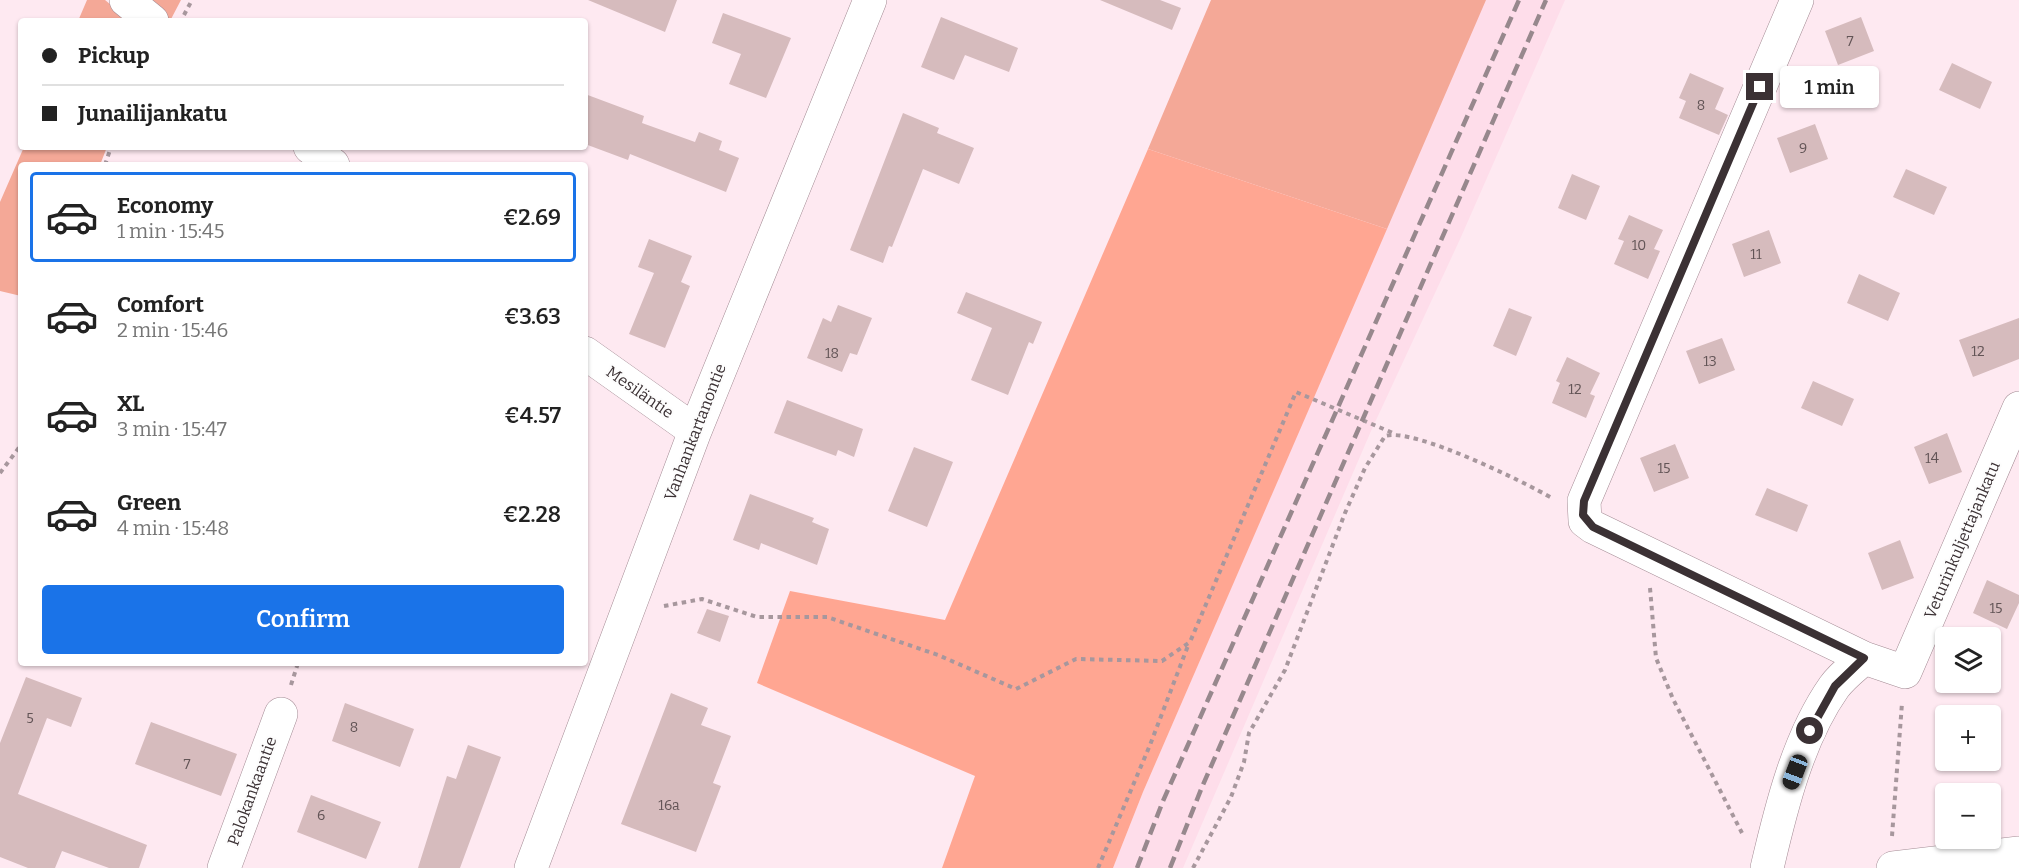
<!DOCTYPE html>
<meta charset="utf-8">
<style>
:root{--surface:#fff;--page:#f2f2f2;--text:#222;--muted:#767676;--line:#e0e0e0;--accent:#1a73e8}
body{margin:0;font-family:Bitter,serif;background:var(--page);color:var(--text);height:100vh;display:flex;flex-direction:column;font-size:22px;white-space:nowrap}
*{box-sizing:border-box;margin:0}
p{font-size:20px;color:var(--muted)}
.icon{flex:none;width:33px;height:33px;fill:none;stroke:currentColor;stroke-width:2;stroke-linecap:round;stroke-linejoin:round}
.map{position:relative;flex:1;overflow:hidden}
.details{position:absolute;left:18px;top:162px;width:570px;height:504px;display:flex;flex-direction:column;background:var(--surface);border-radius:6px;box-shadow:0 2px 4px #0004}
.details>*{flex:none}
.guide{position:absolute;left:18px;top:18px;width:570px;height:132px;border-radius:6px;box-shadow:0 2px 4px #0004;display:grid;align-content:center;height:132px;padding:0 24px;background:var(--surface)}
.controls{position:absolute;left:1935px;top:627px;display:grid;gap:12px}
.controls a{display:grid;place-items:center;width:66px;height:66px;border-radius:6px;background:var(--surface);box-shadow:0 2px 4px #0004;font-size:30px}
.end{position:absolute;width:27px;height:27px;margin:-14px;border:8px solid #3b3134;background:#fff;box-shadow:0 0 0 3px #fff}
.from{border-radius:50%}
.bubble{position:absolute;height:42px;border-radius:6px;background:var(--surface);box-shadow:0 2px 4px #0004;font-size:20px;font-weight:600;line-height:42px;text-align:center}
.car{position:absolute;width:18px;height:36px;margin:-18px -9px;border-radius:8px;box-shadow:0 0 4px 2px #0007;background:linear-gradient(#222 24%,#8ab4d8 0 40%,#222 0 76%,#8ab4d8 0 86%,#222 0)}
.guide b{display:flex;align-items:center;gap:21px;height:57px;font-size:22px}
.guide b+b{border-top:2px solid var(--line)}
.guide i{width:15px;height:15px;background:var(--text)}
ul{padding:10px 0 0;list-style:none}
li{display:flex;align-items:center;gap:18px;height:90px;margin:0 12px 9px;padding:0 12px;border:3px solid transparent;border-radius:6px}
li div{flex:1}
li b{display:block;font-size:22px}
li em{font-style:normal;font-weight:600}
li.selected{border-color:var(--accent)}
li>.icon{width:54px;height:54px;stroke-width:1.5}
.primary-button{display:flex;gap:12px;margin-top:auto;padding:12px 24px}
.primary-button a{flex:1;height:69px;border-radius:6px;background:var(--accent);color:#fff;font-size:24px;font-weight:600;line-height:69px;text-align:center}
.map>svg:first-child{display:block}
.built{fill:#feddea}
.green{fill:#f4a897}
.forest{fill:#ffa692}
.building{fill:#d6bbbd}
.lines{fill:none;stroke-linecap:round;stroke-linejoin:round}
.minor-casing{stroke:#a48c95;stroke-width:34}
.path{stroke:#a7979d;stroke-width:4;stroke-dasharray:4.5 4.5;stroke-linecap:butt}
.minor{stroke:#fff;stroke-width:33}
.rail{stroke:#97888d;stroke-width:4.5;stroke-dasharray:12 6;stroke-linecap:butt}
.route{stroke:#3b3134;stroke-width:8}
.labels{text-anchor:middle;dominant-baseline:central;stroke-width:4.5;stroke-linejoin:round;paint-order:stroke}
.number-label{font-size:14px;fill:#625456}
.street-label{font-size:16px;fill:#3b3134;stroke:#fdfdfd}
</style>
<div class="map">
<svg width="2019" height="868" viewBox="0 0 2019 868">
<rect width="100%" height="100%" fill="#fee9f1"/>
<path class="built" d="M 1485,0 L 1565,0 L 1461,237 L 1371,431 L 1183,868 L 1113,868 L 1143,792 Z"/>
<path class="green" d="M 87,0 L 105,0 L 130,21 L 78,21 Z
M 142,0 L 181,0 L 170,21 L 165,21 Z
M 1211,0 L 1486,0 L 1387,229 L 1148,149 Z
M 24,147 L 107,147 L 100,165 L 21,165 L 21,296 L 0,291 L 0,202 Z"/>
<path class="forest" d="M 1148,149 L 1387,229 L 1143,792 L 1113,868 L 942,868 L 975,776 L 757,683 L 790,591 L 945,620 Z"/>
<path class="building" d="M 588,0 L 677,0 L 665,32 Z
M 1100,0 L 1160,0 L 1181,8 L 1172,30 Z
M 723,13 L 791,38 L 766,98 L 729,84 L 741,54 L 712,43 Z
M 941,17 L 1018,48 L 1009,72 L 965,55 L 954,80 L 921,67 Z
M 1861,17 L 1874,51 L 1838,65 L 1825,31 Z
M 1952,63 L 1992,82 L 1980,109 L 1939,90 Z
M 1690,73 L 1724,88 L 1715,109 L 1728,115 L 1719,135 L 1679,118 L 1686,101 L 1679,98 Z
M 585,94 L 644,116 L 642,123 L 695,142 L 699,132 L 722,141 L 719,150 L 739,158 L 726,192 L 630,154 L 628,160 L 585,144 Z
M 903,113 L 939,128 L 937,133 L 974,148 L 959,184 L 923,169 L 892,247 L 889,246 L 883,263 L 850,250 Z
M 1815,124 L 1828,159 L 1790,173 L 1777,138 Z
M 1906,169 L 1947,187 L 1934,215 L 1893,197 Z
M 1572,174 L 1600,186 L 1586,220 L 1558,208 Z
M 1629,215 L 1663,230 L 1654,249 L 1660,251 L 1648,279 L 1614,264 L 1624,241 L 1618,239 Z
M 1769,230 L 1781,263 L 1744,277 L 1732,244 Z
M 649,239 L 692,256 L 681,282 L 690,286 L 665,348 L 629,334 L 654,273 L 638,267 Z
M 1859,274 L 1900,293 L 1888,321 L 1847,303 Z
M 966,292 L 1042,322 L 1033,344 L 1029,342 L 1008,395 L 971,380 L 992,328 L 957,313 Z
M 838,305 L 872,318 L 857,355 L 850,353 L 842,372 L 807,358 L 823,318 L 831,322 Z
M 1509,308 L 1532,317 L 1516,356 L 1493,346 Z
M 2019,318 L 2019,359 L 1973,377 L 1959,340 Z
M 1722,338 L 1735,370 L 1699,384 L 1686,351 Z
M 1567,357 L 1600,373 L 1590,394 L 1595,396 L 1586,418 L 1552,403 L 1560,383 L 1556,381 Z
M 1813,381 L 1854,399 L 1842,426 L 1801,408 Z
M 787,400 L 863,429 L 854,457 L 838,450 L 836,456 L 774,433 Z
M 1947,433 L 1962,472 L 1929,484 L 1914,447 Z
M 1675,444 L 1689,478 L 1654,492 L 1640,458 Z
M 914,447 L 953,462 L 927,527 L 888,511 Z
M 1767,488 L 1808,505 L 1797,532 L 1755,515 Z
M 750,494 L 814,518 L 812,522 L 829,529 L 817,565 L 761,543 L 759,550 L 733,540 Z
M 1900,540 L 1914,578 L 1882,590 L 1868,553 Z
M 1987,580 L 2019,595 L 2019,603 L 2007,629 L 1973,613 Z
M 707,609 L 729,616 L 720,642 L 697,633 Z
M 26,677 L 82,698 L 71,727 L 47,718 L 18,794 L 147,845 L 139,868 L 109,868 L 62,851 L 55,868 L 28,868 L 0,857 L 0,743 Z
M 671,693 L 708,708 L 701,725 L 731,736 L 713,783 L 721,786 L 696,852 L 621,824 Z
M 345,703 L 414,729 L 400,767 L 332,741 Z
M 151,722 L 237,754 L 221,796 L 135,764 Z
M 468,745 L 501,757 L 460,868 L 418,868 L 447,776 L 456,779 Z
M 311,795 L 381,822 L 366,859 L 297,832 Z"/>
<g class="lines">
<defs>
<path id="minor" d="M 126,0 L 152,21
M 1797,0 L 1584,501 L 1585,521 L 1593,527 L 1864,658 L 1905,672 L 2019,408
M 310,147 L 333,165
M 585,353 L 695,431
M 224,868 L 281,714
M 531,868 L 695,431 L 870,0
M 1767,868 C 1781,808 1798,738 1834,687 C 1842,676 1854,667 1864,658
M 1893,868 L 2019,853"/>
</defs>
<use href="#minor" class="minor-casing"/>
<path class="path" d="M 184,15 L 192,0
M 105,165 L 111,147
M 0,473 L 21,445
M 1650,588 L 1656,658 L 1673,699 L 1742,833
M 664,606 L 702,599 L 757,617 L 827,617 L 938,655 L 1016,689 L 1076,659 L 1162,661 L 1190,642 L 1296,392 L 1393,433
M 291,685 L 298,663
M 1892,836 L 1902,703
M 1098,868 L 1150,745 L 1189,643
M 1193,868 L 1231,797 L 1244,762 L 1249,733 L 1285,670 L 1345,513 L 1365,468 L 1385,436 C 1413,427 1524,482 1552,498"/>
<use href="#minor" class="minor"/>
<path class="rail" d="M 1137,868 L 1163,801 L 1519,0
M 1170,868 L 1202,787 L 1546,0"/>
</g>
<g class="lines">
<path class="route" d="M 1760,87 L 1584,501 L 1583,515 L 1593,527 L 1864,658 L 1835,686 L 1810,731"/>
</g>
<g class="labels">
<g class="number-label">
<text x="1850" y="41">7</text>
<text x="1701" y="105">8</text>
<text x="1803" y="148">9</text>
<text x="1639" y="245">10</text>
<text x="1756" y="254">11</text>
<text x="1978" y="351">12</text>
<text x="832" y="353">18</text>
<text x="1710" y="361">13</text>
<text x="1575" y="389">12</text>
<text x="1932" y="458">14</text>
<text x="1664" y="468">15</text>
<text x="1996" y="608">15</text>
<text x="30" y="718">5</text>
<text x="354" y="727">8</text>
<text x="187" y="764">7</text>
<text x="669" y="805">16a</text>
<text x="321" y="815">6</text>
</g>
<g class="street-label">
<text transform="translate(640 392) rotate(35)">Mesiläntie</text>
<text transform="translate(695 432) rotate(-69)">Vanhankartanontie</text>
<text transform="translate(1962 540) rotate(-67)">Veturinkuljettajankatu</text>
<text transform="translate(252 791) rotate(-70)">Palokankaantie</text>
</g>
</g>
</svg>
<div class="controls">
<a><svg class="icon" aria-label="layers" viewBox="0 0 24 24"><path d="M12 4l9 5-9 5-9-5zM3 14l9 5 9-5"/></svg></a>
<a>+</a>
<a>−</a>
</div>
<i class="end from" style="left:1810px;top:731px"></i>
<i class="end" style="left:1760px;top:87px"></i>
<div class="bubble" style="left:1780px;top:66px;width:99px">1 min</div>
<i class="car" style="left:1795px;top:772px;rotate:201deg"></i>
<div class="guide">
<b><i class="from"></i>Pickup</b>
<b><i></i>Junailijankatu</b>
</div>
<section class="details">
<ul>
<li class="selected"><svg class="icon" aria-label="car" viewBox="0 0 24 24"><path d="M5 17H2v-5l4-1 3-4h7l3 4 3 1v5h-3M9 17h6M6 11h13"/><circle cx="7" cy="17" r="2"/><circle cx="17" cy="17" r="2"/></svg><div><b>Economy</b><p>1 min · 15:45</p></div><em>€2.69</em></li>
<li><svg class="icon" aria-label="car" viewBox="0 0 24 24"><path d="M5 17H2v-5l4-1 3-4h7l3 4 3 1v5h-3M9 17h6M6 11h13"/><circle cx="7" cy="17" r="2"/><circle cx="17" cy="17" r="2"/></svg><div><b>Comfort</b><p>2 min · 15:46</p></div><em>€3.63</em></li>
<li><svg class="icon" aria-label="car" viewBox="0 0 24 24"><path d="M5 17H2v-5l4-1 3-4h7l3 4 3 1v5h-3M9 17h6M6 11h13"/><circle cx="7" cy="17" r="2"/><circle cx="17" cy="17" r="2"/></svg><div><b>XL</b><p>3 min · 15:47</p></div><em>€4.57</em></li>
<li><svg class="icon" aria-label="car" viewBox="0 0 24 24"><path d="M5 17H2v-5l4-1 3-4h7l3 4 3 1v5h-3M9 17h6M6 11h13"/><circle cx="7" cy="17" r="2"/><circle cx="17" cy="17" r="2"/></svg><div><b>Green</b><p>4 min · 15:48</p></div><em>€2.28</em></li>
</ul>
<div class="primary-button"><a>Confirm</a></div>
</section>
</div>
